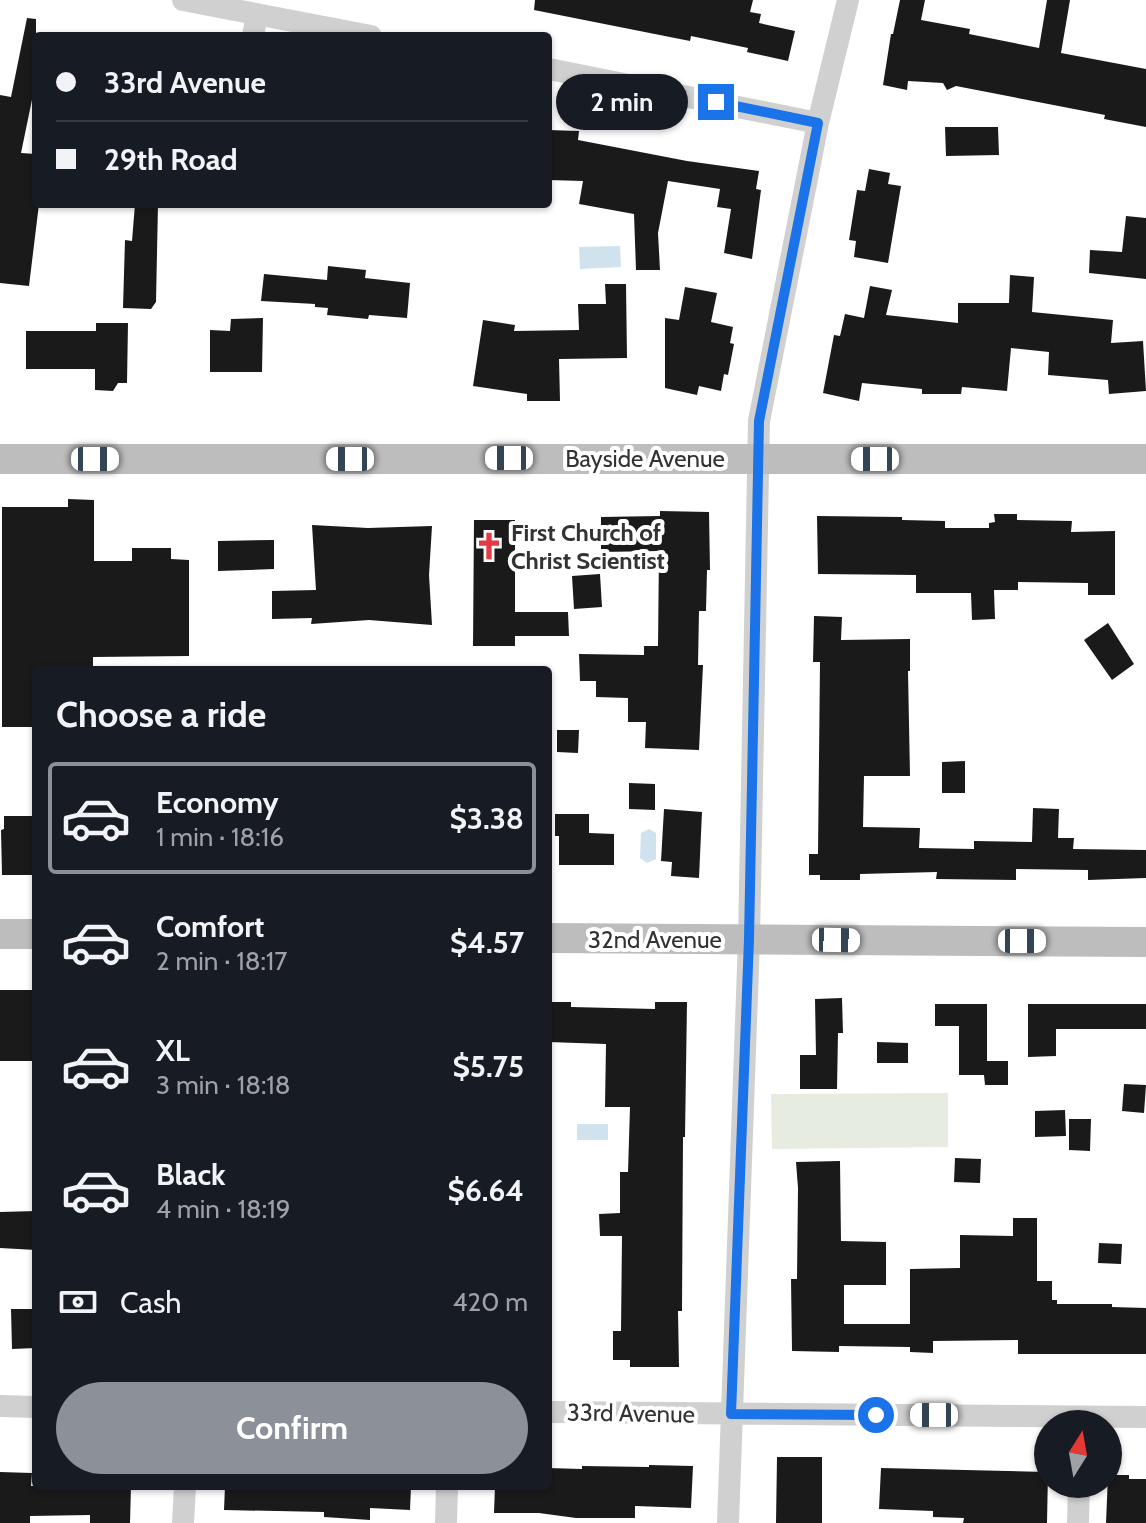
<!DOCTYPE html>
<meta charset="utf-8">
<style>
:root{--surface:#171b24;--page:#242831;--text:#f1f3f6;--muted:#9ea1a6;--line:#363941;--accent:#8c9099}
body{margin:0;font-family:Cabin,sans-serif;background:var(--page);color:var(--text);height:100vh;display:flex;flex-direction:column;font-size:30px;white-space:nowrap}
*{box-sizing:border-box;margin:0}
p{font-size:26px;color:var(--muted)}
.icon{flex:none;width:44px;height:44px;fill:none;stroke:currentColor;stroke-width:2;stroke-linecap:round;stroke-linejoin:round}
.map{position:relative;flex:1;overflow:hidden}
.side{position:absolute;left:32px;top:666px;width:520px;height:824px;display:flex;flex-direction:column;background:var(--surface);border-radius:8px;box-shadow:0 2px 6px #0004}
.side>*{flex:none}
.top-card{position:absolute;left:32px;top:32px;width:520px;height:176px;border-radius:8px;box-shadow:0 2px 6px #0004;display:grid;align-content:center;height:176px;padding:0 24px;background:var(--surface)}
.needle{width:52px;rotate:11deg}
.buttons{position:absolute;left:1034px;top:1410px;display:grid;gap:16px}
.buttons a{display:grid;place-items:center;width:88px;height:88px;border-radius:50%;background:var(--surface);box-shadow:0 2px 6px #0004;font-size:40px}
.end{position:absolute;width:36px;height:36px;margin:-18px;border:10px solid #1a73e8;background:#fff;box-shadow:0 0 0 4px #fff}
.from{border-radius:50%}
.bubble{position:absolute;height:56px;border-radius:28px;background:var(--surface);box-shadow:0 2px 6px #0004;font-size:26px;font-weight:800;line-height:56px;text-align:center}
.car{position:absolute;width:24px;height:48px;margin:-24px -12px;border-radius:10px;box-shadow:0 0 6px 2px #0007;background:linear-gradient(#fff 24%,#345 0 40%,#fff 0 76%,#345 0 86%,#fff 0)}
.top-card b{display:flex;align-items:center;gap:28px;height:76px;font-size:30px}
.top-card b+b{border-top:2px solid var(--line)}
.top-card i{width:20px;height:20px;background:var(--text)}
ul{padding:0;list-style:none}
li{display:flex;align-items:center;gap:24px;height:112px;margin:0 16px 12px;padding:0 8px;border:4px solid transparent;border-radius:8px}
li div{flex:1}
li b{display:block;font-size:30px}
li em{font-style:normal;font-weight:800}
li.selected{border-color:var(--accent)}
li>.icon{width:72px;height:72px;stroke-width:1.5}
h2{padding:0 24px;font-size:36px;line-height:96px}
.pay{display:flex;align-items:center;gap:20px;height:88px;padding:0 24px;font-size:30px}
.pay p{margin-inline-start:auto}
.button{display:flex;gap:16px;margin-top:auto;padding:16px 24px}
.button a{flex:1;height:92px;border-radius:48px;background:var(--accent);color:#fff;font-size:32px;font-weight:800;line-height:92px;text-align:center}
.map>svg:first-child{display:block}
.green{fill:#e6ecdf}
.water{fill:#cfe2ee}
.building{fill:#1a1a1a}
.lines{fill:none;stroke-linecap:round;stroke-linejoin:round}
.street{stroke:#d0d0d0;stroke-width:22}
.secondary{stroke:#bdbdbd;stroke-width:30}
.route{stroke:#1a73e8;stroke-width:10}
.labels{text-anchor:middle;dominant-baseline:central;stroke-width:8;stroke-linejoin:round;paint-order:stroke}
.street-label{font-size:24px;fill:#333;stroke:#fff}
.poi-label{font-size:24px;font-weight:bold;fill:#333;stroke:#fff;text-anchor:start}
</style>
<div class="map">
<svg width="1146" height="1523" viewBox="0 0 1146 1523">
<rect width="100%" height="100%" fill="#fff"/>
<path class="green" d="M 948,1093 L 948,1147 L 772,1149 L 771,1094 Z"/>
<path class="water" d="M 620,246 L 621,267 L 580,269 L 579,247 Z
M 649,829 L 656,833 L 656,859 L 647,863 L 640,858 L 641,833 Z
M 577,1124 L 608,1124 L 608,1140 L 577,1140 Z"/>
<path class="building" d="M 535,0 L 753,0 L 750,12 L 761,14 L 759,23 L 795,31 L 788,61 L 747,52 L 748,48 L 691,36 L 690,41 L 534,10 Z
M 900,0 L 925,0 L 921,20 L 970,29 L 969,34 L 1039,48 L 1047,0 L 1070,0 L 1061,53 L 1146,69 L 1146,127 L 1104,119 L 1105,115 L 956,86 L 947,90 L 943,83 L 908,81 L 907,90 L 883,85 L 891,34 L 893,34 Z
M 27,18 L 36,19 L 36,90 L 34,90 L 21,153 L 36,154 L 36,204 L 39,204 L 29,286 L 0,283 L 0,95 L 11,97 Z
M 945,127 L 998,127 L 999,155 L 946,156 Z
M 548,130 L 579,131 L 578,140 L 687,161 L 759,171 L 756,189 L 761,190 L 752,259 L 724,253 L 731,209 L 717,207 L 720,189 L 668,181 L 658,233 L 660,270 L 636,270 L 634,214 L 579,204 L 583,181 L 548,180 Z
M 869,169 L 890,173 L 888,184 L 901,186 L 888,263 L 854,257 L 856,241 L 849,240 L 857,190 L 865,191 Z
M 135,204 L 158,204 L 156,302 L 151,309 L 123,308 L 125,240 L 132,241 Z
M 1126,216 L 1146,218 L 1146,279 L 1089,273 L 1090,250 L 1122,252 Z
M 328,266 L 366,270 L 365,278 L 410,283 L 407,318 L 369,315 L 368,319 L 327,315 L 328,308 L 315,307 L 315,304 L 261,301 L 264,274 L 327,280 Z
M 1010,275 L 1034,277 L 1032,312 L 1113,320 L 1111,343 L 1143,341 L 1146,391 L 1109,394 L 1108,380 L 1048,375 L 1049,352 L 1011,348 L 1007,391 L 962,387 L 961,394 L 922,394 L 922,389 L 862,383 L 859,401 L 823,393 L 834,335 L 840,336 L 845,314 L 864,318 L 870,286 L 892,290 L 886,315 L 958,323 L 958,303 L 1009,303 Z
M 605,284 L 626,284 L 627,358 L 559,359 L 560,401 L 527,401 L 527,394 L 473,386 L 483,320 L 515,325 L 514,331 L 579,330 L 578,304 L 606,304 Z
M 685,287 L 717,293 L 711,322 L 733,327 L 730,343 L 734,344 L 728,375 L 724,374 L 721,391 L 699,386 L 697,395 L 665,388 L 665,318 L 679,320 Z
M 263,318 L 262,372 L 210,372 L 210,330 L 230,331 L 231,319 Z
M 96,323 L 128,323 L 127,383 L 118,383 L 113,391 L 95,390 L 95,369 L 26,369 L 26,331 L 96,331 Z
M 68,499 L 94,500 L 94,561 L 132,561 L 132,548 L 171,548 L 171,559 L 189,560 L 189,656 L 93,657 L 93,670 L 36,670 L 36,727 L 2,727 L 2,507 L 68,507 Z
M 660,511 L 709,512 L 710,570 L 707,570 L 706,611 L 699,611 L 698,665 L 703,665 L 699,750 L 645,748 L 646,722 L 628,722 L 628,698 L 596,697 L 596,681 L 580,681 L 579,654 L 644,655 L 644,646 L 658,646 L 659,551 L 601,552 L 601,517 L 660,516 Z
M 994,514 L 1017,514 L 1017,520 L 1072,521 L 1071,532 L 1115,531 L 1115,595 L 1088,595 L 1088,583 L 1018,582 L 1018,590 L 994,590 L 995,619 L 972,620 L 971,593 L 916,593 L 916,575 L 818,574 L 817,516 L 902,517 L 902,520 L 945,521 L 945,528 L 989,528 L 989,523 L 995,522 Z
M 474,520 L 515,520 L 515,612 L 568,612 L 569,636 L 515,636 L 515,646 L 473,646 Z
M 312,525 L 368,528 L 432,526 L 429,575 L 432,625 L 369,620 L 311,624 L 312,618 L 272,619 L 272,591 L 316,590 Z
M 274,540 L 274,569 L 218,571 L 218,541 Z
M 600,574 L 602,607 L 574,609 L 572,576 Z
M 814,616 L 842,617 L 841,640 L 910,639 L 910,671 L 908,671 L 910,776 L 864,776 L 863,827 L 920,828 L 919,848 L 974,849 L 974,841 L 1032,842 L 1033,808 L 1059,809 L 1058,838 L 1074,838 L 1073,849 L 1146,850 L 1146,878 L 1088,880 L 1088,870 L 1016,869 L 1016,880 L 936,879 L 937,872 L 860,874 L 860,880 L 820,880 L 820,875 L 809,875 L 809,854 L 818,854 L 820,662 L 813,662 Z
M 1108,623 L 1134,664 L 1112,680 L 1084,640 Z
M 557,730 L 579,730 L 578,753 L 557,752 Z
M 965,761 L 965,793 L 942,793 L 942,762 Z
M 629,783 L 655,784 L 655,810 L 629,809 Z
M 664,809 L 702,812 L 699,878 L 671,876 L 672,862 L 661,861 Z
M 555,814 L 589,814 L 589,833 L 614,834 L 614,865 L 559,865 L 559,836 L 555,836 Z
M 4,816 L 33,816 L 32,830 L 36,829 L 35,875 L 2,875 L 1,830 L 4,829 Z
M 0,990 L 36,990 L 36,1061 L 0,1061 Z
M 842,998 L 843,1033 L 838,1033 L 837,1089 L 800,1089 L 800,1055 L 816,1055 L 815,999 Z
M 548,1002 L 571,1002 L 571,1007 L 655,1009 L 655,1002 L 687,1002 L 685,1137 L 683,1137 L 682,1311 L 678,1311 L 679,1367 L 630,1367 L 630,1360 L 613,1360 L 613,1331 L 621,1331 L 622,1236 L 600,1236 L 599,1214 L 620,1213 L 620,1172 L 628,1172 L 630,1107 L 605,1107 L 606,1044 L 548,1042 Z
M 935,1004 L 987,1004 L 987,1061 L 1008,1061 L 1008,1085 L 985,1085 L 984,1075 L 959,1075 L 959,1026 L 935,1026 Z
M 1028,1004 L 1146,1004 L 1146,1029 L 1056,1029 L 1056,1056 L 1028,1057 Z
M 877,1042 L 908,1043 L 908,1063 L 877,1063 Z
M 1124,1084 L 1146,1085 L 1144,1113 L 1122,1111 Z
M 1065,1110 L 1066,1136 L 1035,1137 L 1035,1111 Z
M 1069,1119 L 1091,1119 L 1090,1151 L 1069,1150 Z
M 955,1158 L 981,1159 L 980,1183 L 954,1182 Z
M 840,1161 L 841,1241 L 886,1242 L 886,1285 L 844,1285 L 844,1324 L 910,1324 L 910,1269 L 960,1268 L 960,1235 L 1013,1236 L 1013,1218 L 1037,1218 L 1037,1281 L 1052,1281 L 1052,1300 L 1057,1300 L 1057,1304 L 1112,1304 L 1112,1307 L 1146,1308 L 1146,1354 L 1018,1354 L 1018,1340 L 933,1341 L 933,1353 L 910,1352 L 910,1347 L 839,1346 L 839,1352 L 792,1351 L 791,1279 L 797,1279 L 798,1188 L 796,1162 Z
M 36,1211 L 36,1250 L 0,1248 L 0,1212 Z
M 1099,1243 L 1122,1244 L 1121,1264 L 1098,1263 Z
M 11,1309 L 36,1309 L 36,1348 L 12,1349 Z
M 777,1457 L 822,1457 L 822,1523 L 776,1523 Z
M 649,1465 L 693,1466 L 691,1508 L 635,1506 L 635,1518 L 576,1518 L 539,1513 L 494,1513 L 495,1486 L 548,1486 L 548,1468 L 582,1469 L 582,1466 L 649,1467 Z
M 881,1468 L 1048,1472 L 1047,1523 L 963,1523 L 964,1518 L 933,1517 L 933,1511 L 879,1509 Z
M 0,1472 L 32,1473 L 31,1486 L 131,1486 L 130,1523 L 90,1523 L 90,1515 L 30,1516 L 30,1523 L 0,1523 Z
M 1108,1475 L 1129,1475 L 1129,1479 L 1146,1479 L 1146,1523 L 1106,1523 Z
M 225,1486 L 411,1486 L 410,1510 L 370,1508 L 370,1520 L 324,1517 L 324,1512 L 224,1510 Z"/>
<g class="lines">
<path class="street" d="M 183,0 L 371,36
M 253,36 L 257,14
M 549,69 L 818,123
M 0,1406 L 36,1407
M 548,1412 L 1146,1417
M 183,1523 L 185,1486
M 446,1523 L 447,1486
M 728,1523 L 749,939 L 759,421 L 818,123 L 848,0
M 1078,1523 L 1079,1484"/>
<path class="secondary" d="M 0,459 L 1146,459
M 0,934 L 36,934
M 548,938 L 1146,942"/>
</g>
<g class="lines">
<path class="route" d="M 716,102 L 818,123 L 759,421 L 749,939 L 731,1414 L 876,1415"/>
</g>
<defs>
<symbol id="church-bare" viewBox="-9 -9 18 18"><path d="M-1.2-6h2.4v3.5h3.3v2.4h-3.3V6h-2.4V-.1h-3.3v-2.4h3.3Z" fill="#e63946" stroke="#fff" stroke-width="2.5" paint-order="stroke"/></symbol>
</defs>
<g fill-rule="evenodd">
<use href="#church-bare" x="469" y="526" width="40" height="40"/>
</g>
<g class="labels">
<g class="street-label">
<text x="645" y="458">Bayside Avenue</text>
<text x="655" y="939">32nd Avenue</text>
<text transform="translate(631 1413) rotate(1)">33rd Avenue</text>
</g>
<g class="poi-label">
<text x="511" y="532">First Church of<tspan x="511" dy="28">Christ Scientist</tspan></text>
</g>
</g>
</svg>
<div class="buttons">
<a><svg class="needle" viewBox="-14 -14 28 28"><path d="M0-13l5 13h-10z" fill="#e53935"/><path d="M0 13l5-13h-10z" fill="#9ea1a6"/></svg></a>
</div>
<i class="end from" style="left:876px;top:1415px"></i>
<i class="end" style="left:716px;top:102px"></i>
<div class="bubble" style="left:556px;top:74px;width:132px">2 min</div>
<i class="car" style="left:509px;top:458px;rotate:270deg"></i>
<i class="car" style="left:95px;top:459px;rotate:90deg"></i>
<i class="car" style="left:350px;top:459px;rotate:270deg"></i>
<i class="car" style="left:875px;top:459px;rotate:270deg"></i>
<i class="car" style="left:836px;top:940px;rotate:91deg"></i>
<i class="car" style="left:1022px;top:941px;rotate:90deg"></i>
<i class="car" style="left:934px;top:1415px;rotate:270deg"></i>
<div class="top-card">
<b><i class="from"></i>33rd Avenue</b>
<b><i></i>29th Road</b>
</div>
<section class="side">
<h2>Choose a ride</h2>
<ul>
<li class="selected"><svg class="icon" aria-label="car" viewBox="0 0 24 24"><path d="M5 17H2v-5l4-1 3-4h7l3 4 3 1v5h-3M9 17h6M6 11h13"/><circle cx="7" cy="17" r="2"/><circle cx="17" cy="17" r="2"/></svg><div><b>Economy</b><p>1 min · 18:16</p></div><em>$3.38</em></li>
<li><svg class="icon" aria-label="car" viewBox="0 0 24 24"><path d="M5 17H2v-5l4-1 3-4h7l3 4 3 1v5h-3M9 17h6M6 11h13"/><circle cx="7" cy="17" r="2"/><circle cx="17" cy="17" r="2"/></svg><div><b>Comfort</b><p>2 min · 18:17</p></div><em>$4.57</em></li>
<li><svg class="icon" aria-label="car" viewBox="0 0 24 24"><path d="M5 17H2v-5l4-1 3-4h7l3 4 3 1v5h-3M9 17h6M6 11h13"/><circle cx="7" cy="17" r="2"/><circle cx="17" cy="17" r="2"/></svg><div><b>XL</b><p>3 min · 18:18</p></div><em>$5.75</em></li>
<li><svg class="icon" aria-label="car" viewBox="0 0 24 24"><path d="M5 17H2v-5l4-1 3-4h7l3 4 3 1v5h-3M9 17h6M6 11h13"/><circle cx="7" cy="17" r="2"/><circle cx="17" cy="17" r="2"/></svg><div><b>Black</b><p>4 min · 18:19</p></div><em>$6.64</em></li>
</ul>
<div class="pay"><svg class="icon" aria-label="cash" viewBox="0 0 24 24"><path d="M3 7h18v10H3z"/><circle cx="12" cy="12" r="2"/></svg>Cash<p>420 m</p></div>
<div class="button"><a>Confirm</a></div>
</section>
</div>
